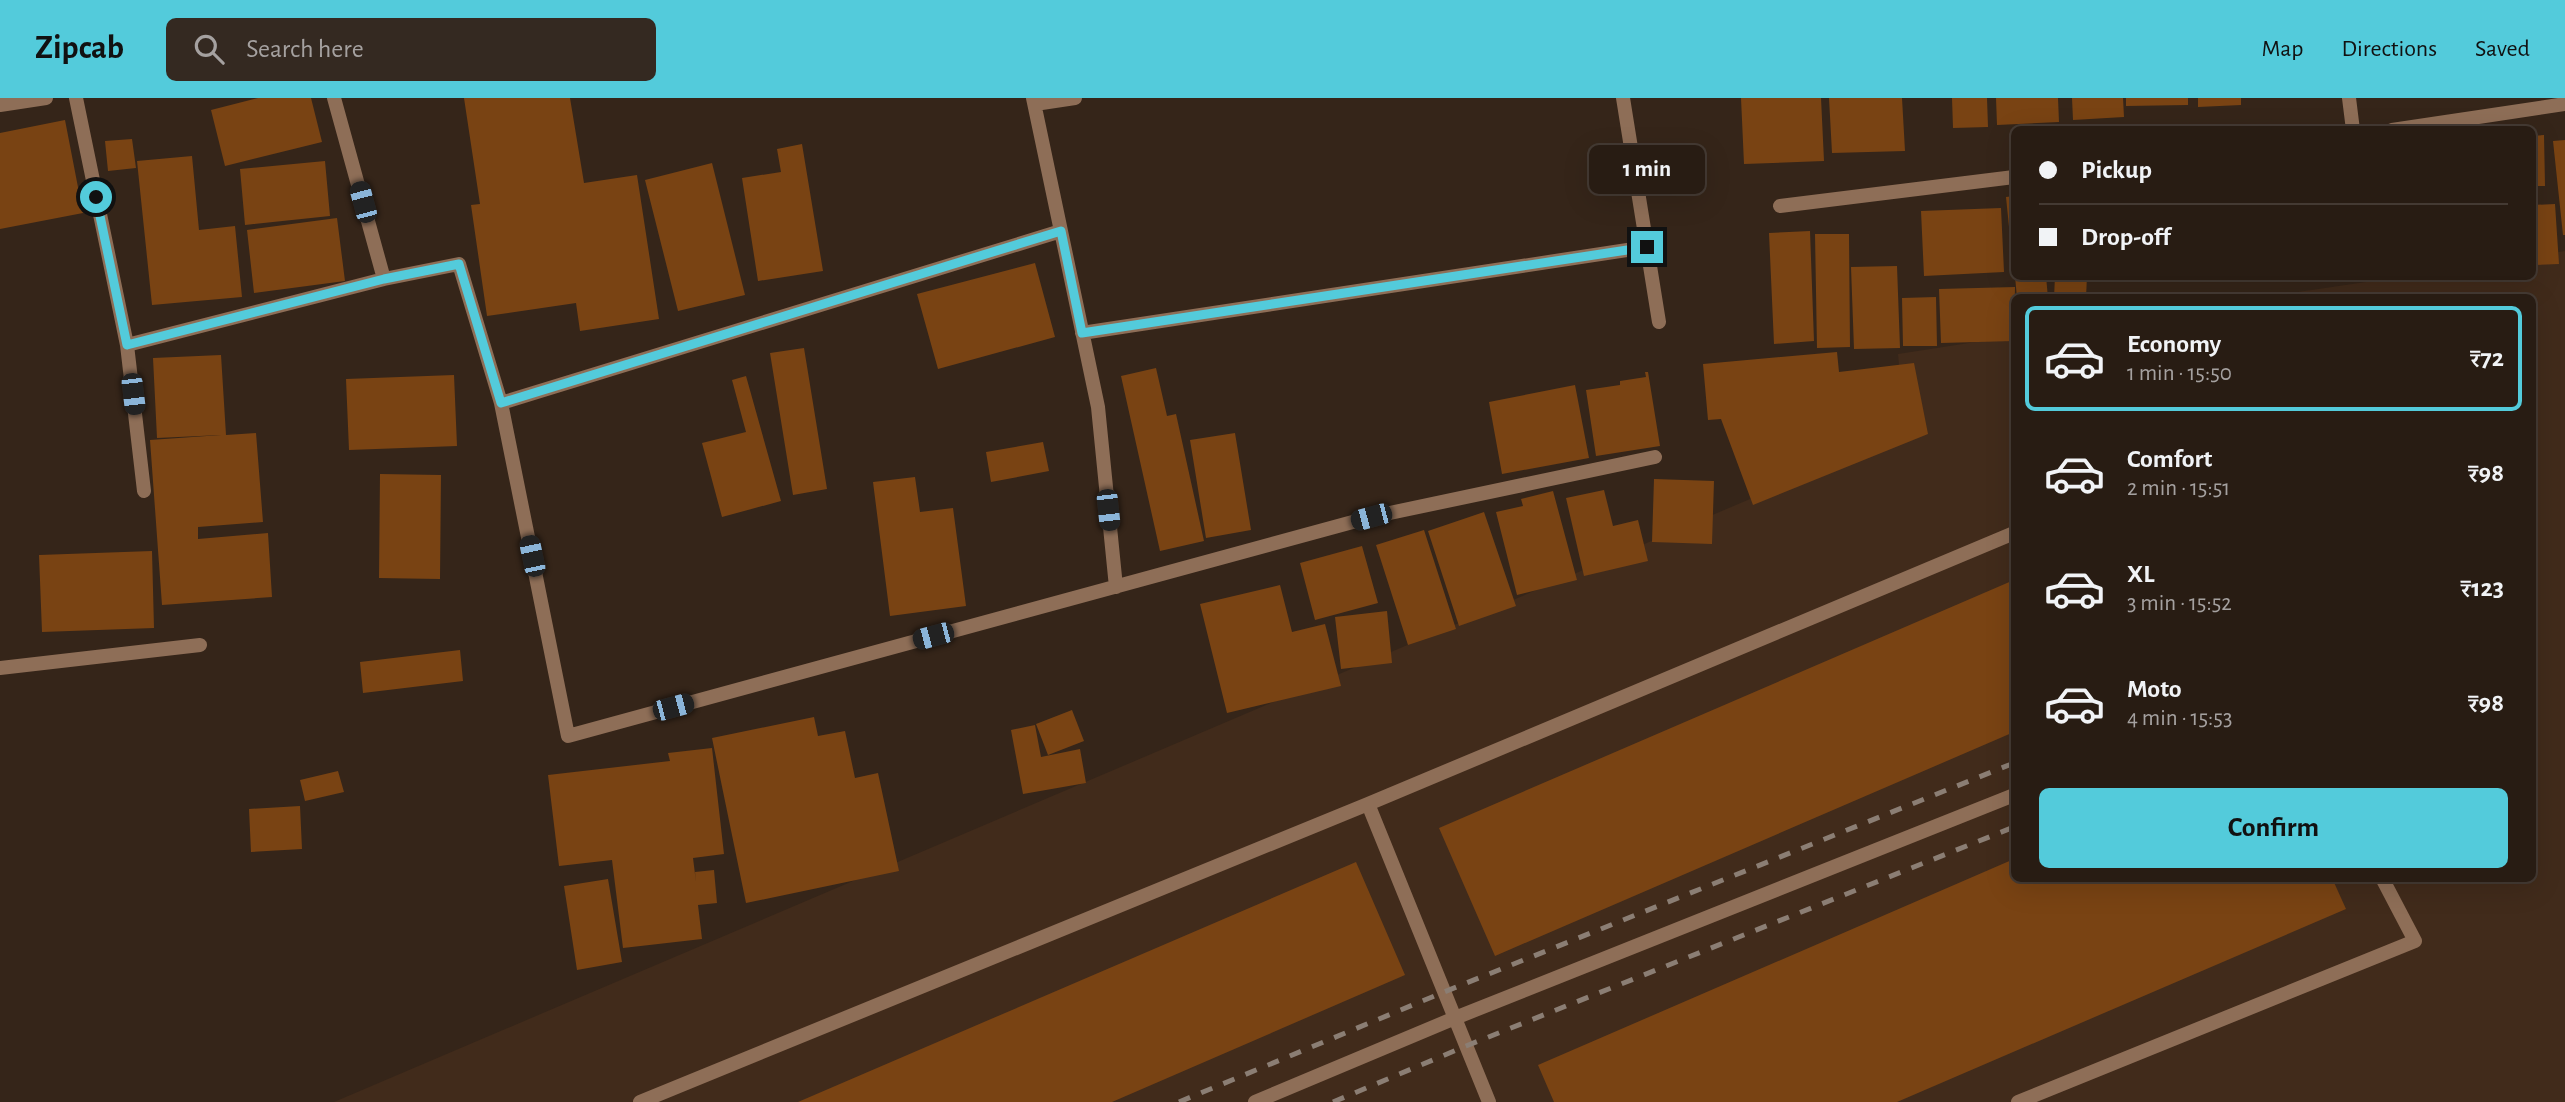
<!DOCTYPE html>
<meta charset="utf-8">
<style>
:root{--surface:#281c13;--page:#342921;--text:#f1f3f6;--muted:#a5a1a0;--line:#443a33;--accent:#53cbdb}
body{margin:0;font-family:"Alegreya Sans",sans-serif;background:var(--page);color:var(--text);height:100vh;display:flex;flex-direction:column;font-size:26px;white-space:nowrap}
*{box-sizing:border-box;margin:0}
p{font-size:23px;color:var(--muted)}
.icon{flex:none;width:38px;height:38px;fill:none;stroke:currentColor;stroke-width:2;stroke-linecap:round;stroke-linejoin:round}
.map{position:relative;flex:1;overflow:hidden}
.side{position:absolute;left:2011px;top:196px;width:525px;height:588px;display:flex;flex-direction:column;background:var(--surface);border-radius:10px;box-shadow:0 7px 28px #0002,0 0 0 2px var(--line)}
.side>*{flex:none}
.banner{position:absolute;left:2011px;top:28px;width:525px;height:154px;border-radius:10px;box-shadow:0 7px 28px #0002,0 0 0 2px var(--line);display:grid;align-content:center;height:154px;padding:0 28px;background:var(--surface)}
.end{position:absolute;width:32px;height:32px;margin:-16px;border:9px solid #53cbdb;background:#111;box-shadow:0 0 0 4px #111}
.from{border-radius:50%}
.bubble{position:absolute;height:49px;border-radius:10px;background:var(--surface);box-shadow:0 7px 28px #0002,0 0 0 2px var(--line);font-size:23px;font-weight:700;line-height:49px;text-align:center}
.car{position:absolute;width:21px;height:42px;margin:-21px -10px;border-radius:9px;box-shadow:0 0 5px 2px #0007;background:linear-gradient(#222 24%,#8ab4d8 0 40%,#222 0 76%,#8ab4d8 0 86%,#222 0)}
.banner b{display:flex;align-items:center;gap:24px;height:66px;font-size:26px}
.banner b+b{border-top:2px solid var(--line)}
.banner i{width:18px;height:18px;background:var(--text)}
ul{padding:12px 0 0;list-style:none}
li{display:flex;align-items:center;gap:21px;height:105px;margin:0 14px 10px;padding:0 14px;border:4px solid transparent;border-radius:10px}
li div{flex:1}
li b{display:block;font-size:26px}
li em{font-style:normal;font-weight:700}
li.active{border-color:var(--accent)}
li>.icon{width:63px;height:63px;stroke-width:1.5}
.action{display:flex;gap:14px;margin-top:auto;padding:14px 28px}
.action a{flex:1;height:80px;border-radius:10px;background:var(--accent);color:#111;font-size:28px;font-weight:700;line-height:80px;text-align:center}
header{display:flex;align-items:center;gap:42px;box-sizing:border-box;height:98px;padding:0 35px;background:var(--accent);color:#111}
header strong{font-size:33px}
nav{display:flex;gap:38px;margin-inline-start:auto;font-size:24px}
.search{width:490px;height:63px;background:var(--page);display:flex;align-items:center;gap:18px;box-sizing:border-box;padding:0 24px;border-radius:10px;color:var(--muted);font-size:26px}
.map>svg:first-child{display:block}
.built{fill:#412b1b}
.building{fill:#794313}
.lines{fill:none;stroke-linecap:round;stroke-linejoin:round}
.service{stroke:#8e6e57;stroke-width:14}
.minor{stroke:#8e6e57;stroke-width:14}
.rail{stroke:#8b7e74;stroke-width:5;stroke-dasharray:12 12;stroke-linecap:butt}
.route{stroke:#53cbdb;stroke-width:9}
</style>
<header>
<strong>Zipcab</strong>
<div class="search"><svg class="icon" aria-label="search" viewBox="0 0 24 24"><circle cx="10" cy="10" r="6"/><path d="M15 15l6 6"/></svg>Search here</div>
<nav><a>Map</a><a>Directions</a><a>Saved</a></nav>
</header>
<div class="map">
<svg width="2565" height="1004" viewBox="0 0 2565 1004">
<rect width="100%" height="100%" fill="#352519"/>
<path class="built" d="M 2565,153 L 2565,1004 L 334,1004 L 1905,335 L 1898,256 L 2014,238 L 2014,780 L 2532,780 L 2532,200 L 2264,199 L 2400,179 L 2532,178 L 2532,158 Z"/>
<path class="building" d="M 258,0 L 311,0 L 322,44 L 225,68 L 211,12 Z
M 464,0 L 570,0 L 584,85 L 637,77 L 659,221 L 580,233 L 576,205 L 487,218 L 471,107 L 480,106 Z
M 1741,0 L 1821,0 L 1824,63 L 1744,66 Z
M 1829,0 L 1902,0 L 1905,53 L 1832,55 Z
M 1952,0 L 1987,0 L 1988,29 L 1953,30 Z
M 1996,0 L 2058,0 L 2059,24 L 1997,27 Z
M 2072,0 L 2123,0 L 2124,19 L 2073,22 Z
M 2126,0 L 2188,0 L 2188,7 L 2126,8 Z
M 2198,0 L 2241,0 L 2241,7 L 2198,9 Z
M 65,22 L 83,115 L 0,131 L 0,35 Z
M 2544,37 L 2545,88 L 2532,88 L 2532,38 Z
M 132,41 L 136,70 L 108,73 L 105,43 Z
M 2565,42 L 2565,137 L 2563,137 L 2553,43 Z
M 802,46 L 823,173 L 758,183 L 742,80 L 781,74 L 777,51 Z
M 192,58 L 199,132 L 235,128 L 242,199 L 152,207 L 137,63 Z
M 325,63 L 330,118 L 245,127 L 240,71 Z
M 712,65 L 745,197 L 678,213 L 645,82 Z
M 2014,98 L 2014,159 L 2012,159 L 2006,99 Z
M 2555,106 L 2559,166 L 2532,167 L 2532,107 Z
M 2001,110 L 2004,174 L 1924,178 L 1921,113 Z
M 337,120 L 345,183 L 254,195 L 247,132 Z
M 1810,133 L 1814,243 L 1774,246 L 1769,135 Z
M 1815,136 L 1849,136 L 1850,249 L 1817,250 Z
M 1035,165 L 1055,239 L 938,271 L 917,196 Z
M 1897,168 L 1900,250 L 1854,251 L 1851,169 Z
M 2015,178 L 2046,178 L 2048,200 L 2017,200 Z
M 2055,178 L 2087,178 L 2086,200 L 2054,200 Z
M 2015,189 L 2014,243 L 1941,245 L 1939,191 Z
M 1936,199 L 1937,248 L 1903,248 L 1902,200 Z
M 804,250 L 827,391 L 793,397 L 770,255 Z
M 1837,254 L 1839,274 L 1914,265 L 1928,336 L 1753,407 L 1721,321 L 1708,322 L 1703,266 Z
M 221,257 L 226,337 L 256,335 L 263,424 L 198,429 L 198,441 L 268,435 L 272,499 L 162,507 L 150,342 L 221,337 L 157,340 L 153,260 Z
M 1156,270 L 1167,318 L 1176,316 L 1204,443 L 1160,453 L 1121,278 Z
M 1645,274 L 1648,274 L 1660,348 L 1596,358 L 1586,292 L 1620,287 L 1620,283 L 1646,279 Z
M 454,277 L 457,348 L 349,352 L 346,281 Z
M 746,278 L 781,403 L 722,419 L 702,345 L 746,334 L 732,282 Z
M 1575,287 L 1589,360 L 1502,376 L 1489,304 Z
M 1235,335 L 1251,432 L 1206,440 L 1190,342 Z
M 1043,344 L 1049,373 L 991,384 L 986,354 Z
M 380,376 L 441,377 L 440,481 L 379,480 Z
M 915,379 L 920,414 L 953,410 L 966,508 L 890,518 L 873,384 Z
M 1654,381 L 1714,383 L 1712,446 L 1652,444 Z
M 1604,392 L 1613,428 L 1638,422 L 1648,463 L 1584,478 L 1566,400 Z
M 1553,393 L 1577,482 L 1517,497 L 1496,414 L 1523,408 L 1521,401 Z
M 1484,414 L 1516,508 L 1459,528 L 1428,433 Z
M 1424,432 L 1456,531 L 1408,547 L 1376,447 Z
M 1362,448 L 1378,505 L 1315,522 L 1300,465 Z
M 152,453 L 154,530 L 42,534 L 39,457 Z
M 2014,482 L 2014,634 L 1495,858 L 1439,730 Z
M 1280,487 L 1292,534 L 1325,526 L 1341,588 L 1227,615 L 1200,506 Z
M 1387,513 L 1392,565 L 1341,571 L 1335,519 Z
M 460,552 L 463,583 L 363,595 L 360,564 Z
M 1072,612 L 1084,643 L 1048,657 L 1036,626 Z
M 814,619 L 818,638 L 845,633 L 855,680 L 878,675 L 899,773 L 746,805 L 712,640 Z
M 1035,627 L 1041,659 L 1080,651 L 1086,685 L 1023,696 L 1011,632 Z
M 712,650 L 724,756 L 693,760 L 696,784 L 695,774 L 714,772 L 717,805 L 698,807 L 702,841 L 623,850 L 612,762 L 559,768 L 548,677 L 670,663 L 668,655 Z
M 338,673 L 344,694 L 305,703 L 300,682 Z
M 300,708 L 302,751 L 251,754 L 249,711 Z
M 2014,761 L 2014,780 L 2332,780 L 2346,811 L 1897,1004 L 1554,1004 L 1538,967 Z
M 1356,764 L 1405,877 L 1112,1004 L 798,1004 Z
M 608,781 L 622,864 L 577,872 L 564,788 Z"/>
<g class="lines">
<path class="service" d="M 1368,706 L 1489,1004
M 640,1004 L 1368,706 L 2014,435
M 1255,1004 L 1455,920 L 2014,697
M 2018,1004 L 2415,843 L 2382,780"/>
<path class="minor" d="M 76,0 L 127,247 L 144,393
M 1033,0 L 1098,309 L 1116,489
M 1623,0 L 1659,224
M 2349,0 L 2353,32
M 1035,6 L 1075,0
M 0,7 L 46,0
M 2392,32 L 2565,6
M 1780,108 L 2014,79
M 1061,133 L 501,305 L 568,638 L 1371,419 L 1655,359
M 384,181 L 459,166 L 501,305
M 1082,235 L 1647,149
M 127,247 L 384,181 L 334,0
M 0,570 L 200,547"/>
<path class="rail" d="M 1179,1004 L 1444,894 L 2014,665
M 1333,1004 L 1466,948 L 2014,729"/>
</g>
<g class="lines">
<path class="route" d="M 96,99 L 127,247 L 384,181 L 459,166 L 501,305 L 1061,133 L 1082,235 L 1647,149"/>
</g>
</svg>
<i class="end from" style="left:96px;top:99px"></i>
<i class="end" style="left:1647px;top:149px"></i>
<div class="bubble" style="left:1589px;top:47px;width:116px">1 min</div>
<i class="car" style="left:363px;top:104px;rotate:345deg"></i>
<i class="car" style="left:133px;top:296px;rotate:173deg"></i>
<i class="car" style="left:1108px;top:412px;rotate:174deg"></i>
<i class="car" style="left:1371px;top:419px;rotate:255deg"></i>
<i class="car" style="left:532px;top:458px;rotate:348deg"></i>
<i class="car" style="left:933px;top:538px;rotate:255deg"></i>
<i class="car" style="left:673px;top:609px;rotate:75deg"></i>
<div class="banner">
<b><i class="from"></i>Pickup</b>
<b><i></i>Drop-off</b>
</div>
<section class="side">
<ul>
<li class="active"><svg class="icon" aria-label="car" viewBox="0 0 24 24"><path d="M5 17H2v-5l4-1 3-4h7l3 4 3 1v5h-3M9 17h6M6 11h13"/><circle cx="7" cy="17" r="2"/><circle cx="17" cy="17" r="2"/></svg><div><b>Economy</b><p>1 min · 15:50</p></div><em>₹72</em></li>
<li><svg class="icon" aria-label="car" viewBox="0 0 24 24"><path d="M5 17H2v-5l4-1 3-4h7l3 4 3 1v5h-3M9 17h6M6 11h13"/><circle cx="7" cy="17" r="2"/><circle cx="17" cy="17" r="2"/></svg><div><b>Comfort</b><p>2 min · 15:51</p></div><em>₹98</em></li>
<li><svg class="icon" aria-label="car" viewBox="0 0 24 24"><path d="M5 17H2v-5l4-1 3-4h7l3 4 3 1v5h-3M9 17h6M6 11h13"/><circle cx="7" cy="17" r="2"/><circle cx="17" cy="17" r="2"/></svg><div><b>XL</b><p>3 min · 15:52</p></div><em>₹123</em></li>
<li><svg class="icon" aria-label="car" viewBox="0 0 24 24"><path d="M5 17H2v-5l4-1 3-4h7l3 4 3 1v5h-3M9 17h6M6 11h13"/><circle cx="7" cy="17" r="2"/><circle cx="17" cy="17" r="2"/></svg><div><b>Moto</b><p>4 min · 15:53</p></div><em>₹98</em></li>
</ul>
<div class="action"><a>Confirm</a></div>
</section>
</div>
